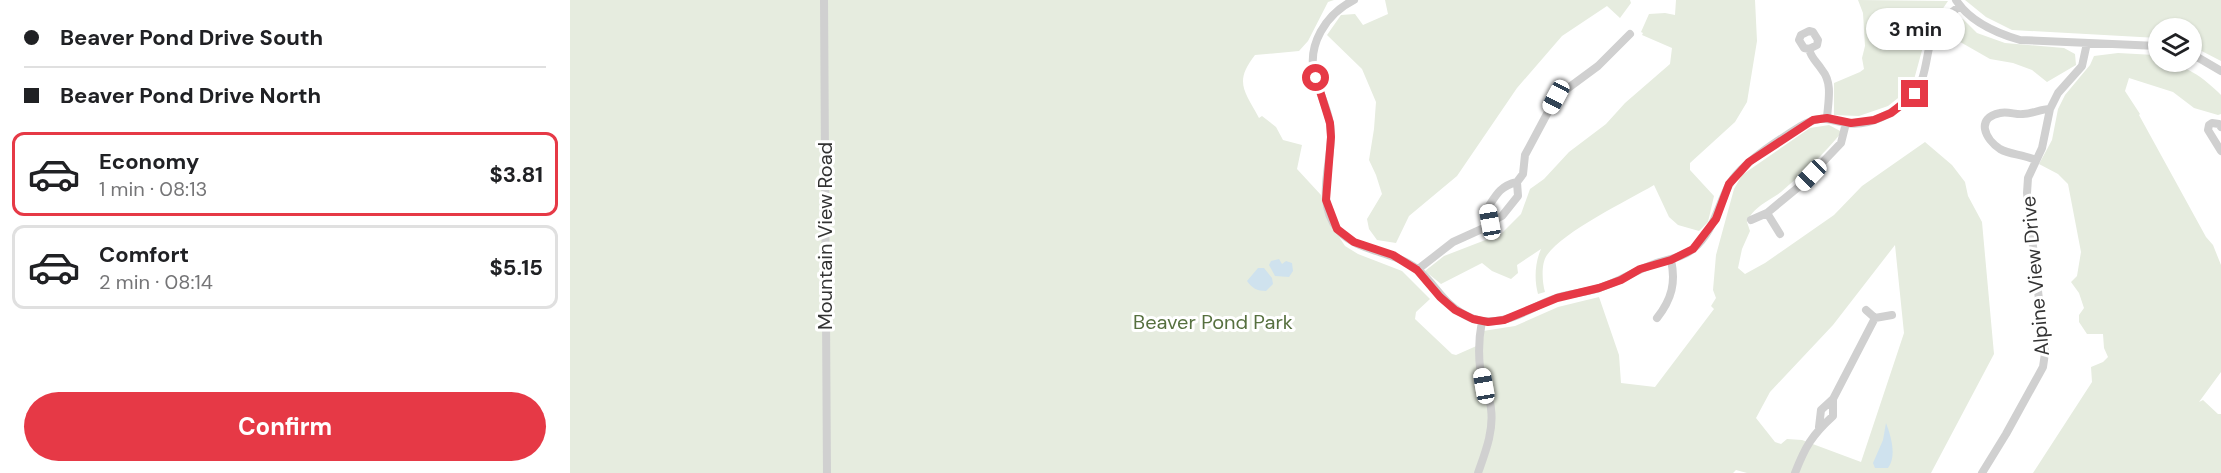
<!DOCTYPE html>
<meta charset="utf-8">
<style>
:root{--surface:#fff;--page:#f2f2f2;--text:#202124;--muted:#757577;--line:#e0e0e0;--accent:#e63946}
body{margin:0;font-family:"DM Sans",sans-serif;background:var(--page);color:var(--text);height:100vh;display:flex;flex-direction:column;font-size:22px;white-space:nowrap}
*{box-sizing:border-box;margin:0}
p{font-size:20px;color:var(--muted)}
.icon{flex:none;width:33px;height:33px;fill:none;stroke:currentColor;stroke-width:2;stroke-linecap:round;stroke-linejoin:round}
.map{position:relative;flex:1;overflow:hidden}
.drawer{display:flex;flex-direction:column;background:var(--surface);width:570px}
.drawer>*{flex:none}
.banner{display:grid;align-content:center;height:132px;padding:0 24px;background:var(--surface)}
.buttons{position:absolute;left:1578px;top:18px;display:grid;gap:12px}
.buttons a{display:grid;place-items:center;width:54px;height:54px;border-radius:50%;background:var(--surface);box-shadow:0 2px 4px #0004;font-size:30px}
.end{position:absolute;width:27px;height:27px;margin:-14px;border:8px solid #e63946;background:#fff;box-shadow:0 0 0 3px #fff}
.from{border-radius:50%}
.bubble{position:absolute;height:42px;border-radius:21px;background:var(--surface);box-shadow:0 2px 4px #0004;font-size:20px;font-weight:700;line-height:42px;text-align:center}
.car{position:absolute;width:18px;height:36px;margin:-18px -9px;border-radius:8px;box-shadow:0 0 4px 2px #0007;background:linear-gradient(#fff 24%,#345 0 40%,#fff 0 76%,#345 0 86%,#fff 0)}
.banner b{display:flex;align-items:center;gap:21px;height:57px;font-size:22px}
.banner b+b{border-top:2px solid var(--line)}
.banner i{width:15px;height:15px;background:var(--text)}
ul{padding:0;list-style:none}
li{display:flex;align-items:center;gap:18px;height:84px;margin:0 12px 9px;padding:0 12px;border:3px solid var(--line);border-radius:12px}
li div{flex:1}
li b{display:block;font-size:22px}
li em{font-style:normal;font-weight:700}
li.active{border-color:var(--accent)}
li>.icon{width:54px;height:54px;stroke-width:1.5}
.primary-button{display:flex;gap:12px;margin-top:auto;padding:12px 24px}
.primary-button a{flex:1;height:69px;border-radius:36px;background:var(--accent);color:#fff;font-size:24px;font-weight:700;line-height:69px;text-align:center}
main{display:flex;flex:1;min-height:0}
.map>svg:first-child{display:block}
.green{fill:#e6ecdf;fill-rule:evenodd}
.water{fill:#cfe2ee}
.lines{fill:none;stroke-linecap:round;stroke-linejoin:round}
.street{stroke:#d0d0d0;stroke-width:8}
.route{stroke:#e63946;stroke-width:8}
.labels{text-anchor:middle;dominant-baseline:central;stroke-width:6;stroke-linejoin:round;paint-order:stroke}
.street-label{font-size:20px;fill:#333;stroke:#fff}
.park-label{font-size:20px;fill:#56703f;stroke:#fff}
</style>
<main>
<section class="drawer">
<div class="banner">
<b><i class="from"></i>Beaver Pond Drive South</b>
<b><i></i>Beaver Pond Drive North</b>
</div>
<ul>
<li class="active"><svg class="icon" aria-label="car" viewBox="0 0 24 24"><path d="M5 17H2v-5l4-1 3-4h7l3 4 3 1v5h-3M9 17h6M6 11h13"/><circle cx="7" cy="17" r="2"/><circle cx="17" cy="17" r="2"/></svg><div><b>Economy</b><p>1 min · 08:13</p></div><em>$3.81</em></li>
<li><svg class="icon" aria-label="car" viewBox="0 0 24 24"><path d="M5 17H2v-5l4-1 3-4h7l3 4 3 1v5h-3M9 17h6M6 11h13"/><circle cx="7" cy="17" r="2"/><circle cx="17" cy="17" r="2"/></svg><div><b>Comfort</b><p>2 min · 08:14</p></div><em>$5.15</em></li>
</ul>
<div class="primary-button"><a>Confirm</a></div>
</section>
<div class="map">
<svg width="1651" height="473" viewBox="0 0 1651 473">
<rect width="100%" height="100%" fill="#fff"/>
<path class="green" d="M 0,0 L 764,0 L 758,2 L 738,41 L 729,51 L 685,55 C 664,82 674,90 689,118 L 692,116 L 706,127 L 713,140 L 732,145 L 727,169 L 751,195 L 757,218 L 775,246 L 788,254 L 832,271 L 860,299 L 846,312 L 845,319 L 882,354 L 886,355 L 911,344 L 913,331 L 945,326 L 988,307 L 1029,297 L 1049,355 L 1051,383 L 1085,387 L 1144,309 L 1141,306 L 1146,298 L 1143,290 L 1146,255 L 1164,189 L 1172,175 L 1240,128 L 1259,125 L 1272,132 C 1254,154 1233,173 1211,192 C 1198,202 1184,206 1177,222 L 1180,231 L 1172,249 L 1168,268 L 1175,274 L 1195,263 L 1264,215 L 1292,186 L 1355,142 L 1382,165 L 1395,182 L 1398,196 L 1412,222 L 1424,354 L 1361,473 L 1177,473 L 1166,470 L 1163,473 L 0,473 ZM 1325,245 L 1334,333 L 1291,462 L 1232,440 L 1217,439 L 1211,444 L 1205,442 L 1186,418 L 1200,392 L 1263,325 Z
M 815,0 L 1060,0 L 1061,3 L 1050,18 L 1037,6 L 992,36 L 947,88 L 887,176 L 839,216 L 826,243 L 807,240 L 799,229 L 797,219 L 812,194 L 806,175 L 799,160 L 804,129 L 806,102 L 792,69 L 757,35 L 771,15 L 785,14 L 793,25 L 818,14 Z
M 1106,0 L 1185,0 L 1187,41 L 1177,102 L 1165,122 L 1120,163 L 1120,170 L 1144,196 L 1138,222 L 1129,231 L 1108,225 L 1099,217 L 1084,185 C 1057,201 994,231 977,255 C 971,263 972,282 975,292 L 968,294 C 964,280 965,262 971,249 L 947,265 L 948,273 L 941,279 L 922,271 L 912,263 L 871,284 L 855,271 L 874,256 L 931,234 L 951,214 L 960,189 L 974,179 L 999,152 L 1036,124 L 1055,103 L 1100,64 L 1102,48 L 1072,35 L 1073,33 L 1071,32 L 1079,14 L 1095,13 L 1105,15 Z
M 1288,0 L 1378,1 L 1357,32 L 1342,87 L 1318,106 L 1289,116 L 1264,115 L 1264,83 L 1290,72 L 1294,69 L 1292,58 L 1295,46 L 1293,13 Z
M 1395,0 L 1651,0 L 1651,61 L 1622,46 L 1622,28 L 1588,28 L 1588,38 L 1442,30 L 1416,17 Z
M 1382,17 L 1393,19 L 1407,33 L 1435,43 L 1494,48 L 1505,54 L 1506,65 L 1477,82 L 1462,70 L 1443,63 L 1420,59 L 1378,35 L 1374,28 Z
M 1548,53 L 1585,55 L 1588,56 L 1588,62 C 1613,62 1634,78 1651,95 L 1651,114 L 1648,115 L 1624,108 L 1603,92 L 1559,78 L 1555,91 L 1570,114 L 1569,115 L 1636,237 L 1643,245 L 1651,265 L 1651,372 L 1629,402 L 1633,400 L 1648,414 L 1651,414 L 1651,473 L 1463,473 L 1522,382 L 1521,367 L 1533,362 L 1538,357 L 1534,348 L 1533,334 L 1517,334 L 1509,322 L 1509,315 L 1514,308 L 1509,293 L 1501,282 L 1507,276 L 1511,252 L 1498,184 L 1488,174 L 1469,164 L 1482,140 L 1488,109 L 1495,95 L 1520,65 L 1524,56 Z"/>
<path class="water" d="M 709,259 L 712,264 L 716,261 L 722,263 L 723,271 L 719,277 L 705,276 L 699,265 L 701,261 Z
M 688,268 L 694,268 L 702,278 L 703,284 L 696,291 C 687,291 682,288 677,281 Z
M 1316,423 C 1321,436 1327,456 1318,468 L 1305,468 L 1303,463 L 1313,440 Z"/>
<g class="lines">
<path class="street" d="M 254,0 L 257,473
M 784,0 C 756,14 736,45 745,77 C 751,98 762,116 761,138 C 760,168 746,204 768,230 C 787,252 824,251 847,269 C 868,286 872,305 901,318 C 911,322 922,322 932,320 C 951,317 967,304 986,298 C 1000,293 1017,293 1032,287 C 1050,281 1066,270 1084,264 C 1097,259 1112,258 1123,249 C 1144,232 1147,207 1159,185 C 1170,164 1210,139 1231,126 C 1252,114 1256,120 1276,123 C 1300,127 1326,112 1342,96 C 1361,77 1353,42 1370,23 C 1375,16 1384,11 1390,6
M 1386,0 C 1400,22 1426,33 1450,40 L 1588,46
M 1239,49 L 1247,45 L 1248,40 L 1243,32 L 1239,31 L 1231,35 L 1229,40 L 1234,48 L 1239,49 C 1241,58 1247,62 1252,70 C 1263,83 1258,102 1257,118
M 1622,54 L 1651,71
M 1651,127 L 1649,124 L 1642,123 L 1639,125 L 1638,130 L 1651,151
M 1465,160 C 1454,154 1440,155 1430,149 C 1415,139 1405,118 1430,113 C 1438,111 1446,115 1453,114 C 1463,114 1470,109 1480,109
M 1197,213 L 1210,234
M 1181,220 L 1197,213 L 1231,185 L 1271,143 L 1276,123
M 920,222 L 917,209 C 926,195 930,186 947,182
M 847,270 L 883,242 L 914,228 L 920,222 L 932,216 L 948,196 L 947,182 L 953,174 L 955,155 L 986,97 L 1028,66 L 1060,34
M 1296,310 L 1305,318
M 1087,318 C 1102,299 1106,282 1101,260
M 1249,427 L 1251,410 L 1263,399 L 1305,318 L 1322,315
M 908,473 C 915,453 924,431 921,409 C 921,401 916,394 914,387 C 908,366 908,342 912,321
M 1225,473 C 1235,447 1242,435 1263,416 L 1263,399
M 1412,473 L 1436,434 L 1473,367 L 1475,353 L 1457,193 L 1458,178 L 1472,148 L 1480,109 L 1488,93 L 1512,66 L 1517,43"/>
</g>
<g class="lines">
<path class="route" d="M 746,78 L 760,123 L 761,137 L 756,200 L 767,229 L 784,242 L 823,255 L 847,270 L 870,297 L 885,310 L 903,319 L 918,322 L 934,320 L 987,298 L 1029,288 L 1051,280 L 1070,269 L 1101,260 L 1123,249 L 1146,219 L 1159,184 L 1179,162 L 1243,120 L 1257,118 L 1281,123 L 1304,120 L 1321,113 L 1345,94"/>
</g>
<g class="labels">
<g class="street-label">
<text transform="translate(255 236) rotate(-90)">Mountain View Road</text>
<text transform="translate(1465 276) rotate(-95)">Alpine View Drive</text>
</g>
<g class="park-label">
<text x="643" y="322">Beaver Pond Park</text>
</g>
</g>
</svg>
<div class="buttons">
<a><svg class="icon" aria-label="layers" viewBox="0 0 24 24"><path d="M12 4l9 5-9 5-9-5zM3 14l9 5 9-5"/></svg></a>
</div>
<i class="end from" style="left:746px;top:78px"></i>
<i class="end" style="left:1345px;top:94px"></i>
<div class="bubble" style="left:1296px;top:8px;width:99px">3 min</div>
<i class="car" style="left:986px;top:97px;rotate:208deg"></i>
<i class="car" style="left:1241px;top:175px;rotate:224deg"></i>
<i class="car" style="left:920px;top:222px;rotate:350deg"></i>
<i class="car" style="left:914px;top:386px;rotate:350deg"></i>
</div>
</main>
